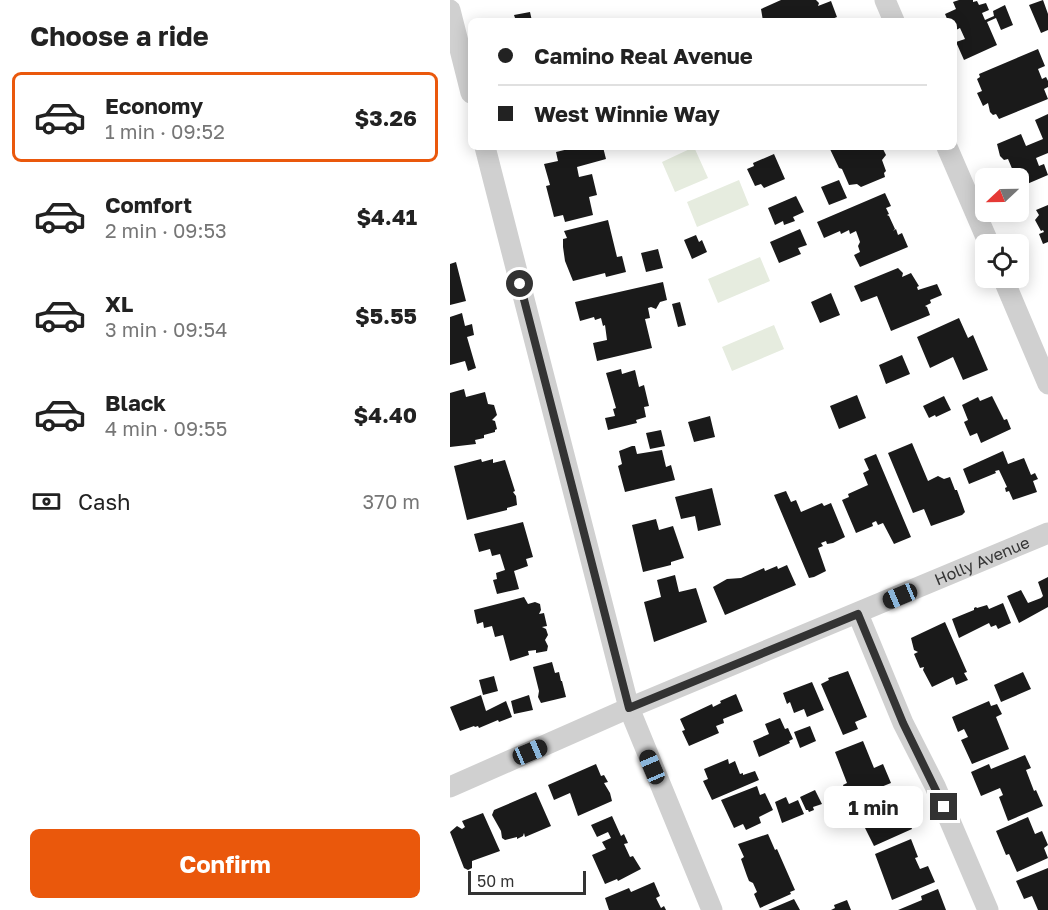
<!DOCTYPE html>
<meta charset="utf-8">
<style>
:root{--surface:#fff;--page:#f6f6f6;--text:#222;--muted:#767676;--line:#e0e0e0;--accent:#ea580c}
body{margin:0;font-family:"Golos Text",sans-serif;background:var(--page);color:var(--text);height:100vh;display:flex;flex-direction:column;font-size:22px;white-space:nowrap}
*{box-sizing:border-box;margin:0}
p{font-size:20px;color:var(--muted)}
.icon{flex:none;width:33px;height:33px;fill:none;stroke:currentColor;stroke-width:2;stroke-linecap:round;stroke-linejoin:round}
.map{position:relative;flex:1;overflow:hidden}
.sheet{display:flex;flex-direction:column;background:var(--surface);width:450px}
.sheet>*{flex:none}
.banner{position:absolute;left:18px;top:18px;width:489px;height:132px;border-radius:9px;box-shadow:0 3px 15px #0003;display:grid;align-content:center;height:132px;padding:0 30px;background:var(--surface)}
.needle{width:39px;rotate:248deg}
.buttons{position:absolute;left:525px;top:168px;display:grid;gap:12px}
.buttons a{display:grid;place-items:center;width:54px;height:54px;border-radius:9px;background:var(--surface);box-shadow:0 3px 15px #0003;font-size:30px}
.scale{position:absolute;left:18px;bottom:15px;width:118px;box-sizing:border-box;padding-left:6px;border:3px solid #333;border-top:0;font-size:16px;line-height:21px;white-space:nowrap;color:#333;-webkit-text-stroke:4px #fff;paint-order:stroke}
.end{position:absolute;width:27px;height:27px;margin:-14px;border:8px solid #333;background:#fff;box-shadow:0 0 0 3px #fff}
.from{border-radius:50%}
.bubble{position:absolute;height:42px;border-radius:9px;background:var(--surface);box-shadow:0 3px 15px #0003;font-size:20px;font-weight:700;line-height:42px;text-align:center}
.car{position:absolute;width:18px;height:36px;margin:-18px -9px;border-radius:8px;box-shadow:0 0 4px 2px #0007;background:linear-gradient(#222 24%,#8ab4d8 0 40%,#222 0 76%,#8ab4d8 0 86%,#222 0)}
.banner b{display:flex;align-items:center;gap:21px;height:57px;font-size:22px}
.banner b+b{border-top:2px solid var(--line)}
.banner i{width:15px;height:15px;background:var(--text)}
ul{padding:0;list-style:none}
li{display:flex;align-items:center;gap:18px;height:90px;margin:0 12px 9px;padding:0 18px;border:3px solid transparent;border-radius:9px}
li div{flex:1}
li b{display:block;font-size:22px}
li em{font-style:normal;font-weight:700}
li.active{border-color:var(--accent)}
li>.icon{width:54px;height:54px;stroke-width:1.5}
h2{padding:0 30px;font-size:27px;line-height:72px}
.pay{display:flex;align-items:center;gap:15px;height:66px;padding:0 30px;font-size:22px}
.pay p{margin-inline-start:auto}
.button{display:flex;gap:12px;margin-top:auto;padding:12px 30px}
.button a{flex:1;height:69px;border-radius:9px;background:var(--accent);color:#fff;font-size:24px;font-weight:700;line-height:69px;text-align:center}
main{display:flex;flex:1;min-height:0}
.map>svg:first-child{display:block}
.green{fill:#e6ecdf}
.building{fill:#1a1a1a}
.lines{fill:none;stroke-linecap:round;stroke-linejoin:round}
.minor{stroke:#d0d0d0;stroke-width:21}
.route{stroke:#333;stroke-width:8}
.labels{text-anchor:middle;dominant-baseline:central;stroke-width:6;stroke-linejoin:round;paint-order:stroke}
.street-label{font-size:16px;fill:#333;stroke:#fff}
</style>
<main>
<section class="sheet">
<h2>Choose a ride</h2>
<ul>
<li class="active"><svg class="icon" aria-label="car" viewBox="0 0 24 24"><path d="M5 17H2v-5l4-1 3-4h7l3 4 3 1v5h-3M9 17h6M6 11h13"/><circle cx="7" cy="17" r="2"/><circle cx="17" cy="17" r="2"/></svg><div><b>Economy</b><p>1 min · 09:52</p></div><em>$3.26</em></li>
<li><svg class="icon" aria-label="car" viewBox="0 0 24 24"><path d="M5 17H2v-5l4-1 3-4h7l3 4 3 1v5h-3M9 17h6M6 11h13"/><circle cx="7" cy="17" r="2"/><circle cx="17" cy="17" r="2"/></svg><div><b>Comfort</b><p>2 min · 09:53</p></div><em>$4.41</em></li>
<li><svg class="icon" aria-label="car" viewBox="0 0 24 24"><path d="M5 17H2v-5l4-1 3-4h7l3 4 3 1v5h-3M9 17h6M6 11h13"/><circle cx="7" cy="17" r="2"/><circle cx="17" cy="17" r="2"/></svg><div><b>XL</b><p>3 min · 09:54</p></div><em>$5.55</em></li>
<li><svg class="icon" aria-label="car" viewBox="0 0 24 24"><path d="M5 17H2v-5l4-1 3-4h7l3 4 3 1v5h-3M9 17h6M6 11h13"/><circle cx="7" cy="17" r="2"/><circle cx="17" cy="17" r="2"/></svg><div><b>Black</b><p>4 min · 09:55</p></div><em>$4.40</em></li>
</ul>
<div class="pay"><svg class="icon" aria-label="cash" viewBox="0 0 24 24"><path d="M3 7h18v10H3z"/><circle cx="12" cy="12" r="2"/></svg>Cash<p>370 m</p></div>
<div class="button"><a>Confirm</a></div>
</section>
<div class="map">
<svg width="598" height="910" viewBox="0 0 598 910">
<rect width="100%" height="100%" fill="#fff"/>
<path class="green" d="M 244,147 L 258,178 L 225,192 L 212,162 Z
M 289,180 L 299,205 L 247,227 L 237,202 Z
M 310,257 L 320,281 L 268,303 L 258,279 Z
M 324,325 L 334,349 L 282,371 L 272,347 Z"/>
<path class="building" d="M 331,0 L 366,0 L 369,3 L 368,6 L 381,1 L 387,17 L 377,21 L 313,21 L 311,9 Z
M 509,0 L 523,0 L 523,2 L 527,1 L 529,5 L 536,3 L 539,10 L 532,13 L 535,20 L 544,16 L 543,11 L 555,5 L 563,25 L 551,30 L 546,18 L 537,22 L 547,45 L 514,60 L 506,42 L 515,39 L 510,28 L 504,31 L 504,21 L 498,21 L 495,14 L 506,9 L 503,2 Z
M 593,0 L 598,14 L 598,30 L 591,33 L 579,5 Z
M 80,12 L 82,21 L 66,21 L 64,15 Z
M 588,49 L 595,66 L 588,69 L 592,79 L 596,77 L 598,81 L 598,87 L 594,89 L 598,99 L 549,119 L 546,114 L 543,115 L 540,112 L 538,103 L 533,106 L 527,93 L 532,91 L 527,79 L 530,77 L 529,74 Z
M 598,114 L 598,153 L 586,158 L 589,166 L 594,164 L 598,175 L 570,187 L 568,178 L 566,178 L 558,159 L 554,160 L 550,156 L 547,144 L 571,134 L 576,146 L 593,139 L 585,120 Z
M 127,147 L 153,147 L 156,159 L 127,167 L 129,177 L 142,174 L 147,195 L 139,197 L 143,215 L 115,222 L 113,215 L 104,217 L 96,186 L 100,185 L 94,164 L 108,161 L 106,152 Z
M 379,147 L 432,147 L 436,155 L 432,160 L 436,171 L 434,173 L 435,177 L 411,187 L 407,184 L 399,185 L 392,169 L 389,168 Z
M 324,154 L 335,179 L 314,188 L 311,184 L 305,186 L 297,169 L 304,166 L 303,163 Z
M 389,180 L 397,198 L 379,205 L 371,187 Z
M 435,193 L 441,206 L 436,208 L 439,214 L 437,215 L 439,216 L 445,229 L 443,231 L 446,229 L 448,235 L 452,233 L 458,247 L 410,267 L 404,255 L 410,252 L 408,246 L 410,242 L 406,231 L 400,234 L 399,230 L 391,234 L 390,231 L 374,238 L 367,222 Z
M 346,196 L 354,212 L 343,217 L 345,221 L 334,225 L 333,221 L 325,225 L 318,208 Z
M 598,205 L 598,242 L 593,244 L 589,234 L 594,232 L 593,230 L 591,231 L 585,220 L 589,215 L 586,210 Z
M 158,220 L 167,257 L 172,256 L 176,272 L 156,277 L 155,273 L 123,281 L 115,261 L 113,247 L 113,239 L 117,238 L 114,231 Z
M 350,229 L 357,245 L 348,248 L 351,254 L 329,263 L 320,242 Z
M 246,235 L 249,242 L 252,240 L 257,252 L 242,259 L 234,240 Z
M 208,249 L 213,268 L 196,272 L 191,253 Z
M 6,262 L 16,301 L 0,305 L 0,264 Z
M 448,268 L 453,273 L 452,277 L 461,273 L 469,286 L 467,287 L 468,290 L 487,284 L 492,295 L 480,300 L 481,303 L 475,306 L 477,307 L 480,315 L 441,331 L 427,296 L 411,302 L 404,286 Z
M 213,282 L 217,300 L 210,302 L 206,309 L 201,307 L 198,308 L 200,318 L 195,319 L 202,348 L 147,361 L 143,343 L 157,340 L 155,325 L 153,326 L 151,318 L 145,320 L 144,317 L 130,321 L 125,302 Z
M 381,293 L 390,315 L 370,323 L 361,302 Z
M 230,302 L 236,325 L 228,327 L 222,304 Z
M 12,313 L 15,326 L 22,324 L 24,335 L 17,337 L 26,368 L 18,371 L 15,361 L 0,365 L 0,317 Z
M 509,318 L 518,338 L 523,335 L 538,370 L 513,380 L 503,357 L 480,368 L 467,337 Z
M 452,355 L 460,374 L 436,384 L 429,365 Z
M 171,369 L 172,374 L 185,370 L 189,387 L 194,385 L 199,406 L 194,407 L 196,417 L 186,420 L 187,423 L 158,430 L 155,418 L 165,416 L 163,409 L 166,408 L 156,373 Z
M 14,389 L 16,397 L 35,392 L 38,404 L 44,405 L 47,415 L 42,420 L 45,421 L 47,429 L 45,430 L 45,432 L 34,435 L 34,438 L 25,440 L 26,444 L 0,447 L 0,393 Z
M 407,395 L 416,418 L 389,429 L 380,406 Z
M 494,396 L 501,410 L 486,417 L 485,415 L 479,418 L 473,406 Z
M 542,396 L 554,420 L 557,419 L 561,429 L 531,443 L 527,433 L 520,436 L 514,422 L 518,420 L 512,405 L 528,397 L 530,401 Z
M 260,416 L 265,437 L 244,442 L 238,422 Z
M 211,430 L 215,446 L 200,449 L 196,433 Z
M 462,443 L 478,481 L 488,476 L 494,479 L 500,477 L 505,490 L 507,490 L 515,512 L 512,515 L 481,526 L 474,509 L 463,513 L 438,453 Z
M 182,446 L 185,446 L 187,454 L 212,450 L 216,467 L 221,465 L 225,480 L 175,492 L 168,466 L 172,464 L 169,451 Z
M 553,451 L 558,464 L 574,458 L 581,475 L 585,473 L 588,479 L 583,481 L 587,492 L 563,500 L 559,491 L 556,492 L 555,488 L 557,487 L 549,470 L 545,471 L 546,473 L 519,484 L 513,469 Z
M 426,454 L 461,537 L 444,544 L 433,523 L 428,525 L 426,521 L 422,523 L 423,526 L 406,533 L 392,500 L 399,497 L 398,494 L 418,485 L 413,473 L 419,470 L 414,459 Z
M 31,459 L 32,462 L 43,459 L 43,463 L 55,460 L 65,491 L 63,492 L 66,496 L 67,505 L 57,508 L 57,510 L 17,520 L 4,466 Z
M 262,488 L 271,525 L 248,531 L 245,516 L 231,519 L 225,497 Z
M 336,491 L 341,502 L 346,500 L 351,512 L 372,503 L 374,506 L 381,503 L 395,537 L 383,543 L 377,544 L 376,541 L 371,543 L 373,546 L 368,548 L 376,571 L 364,577 L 359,578 L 324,495 Z
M 206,519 L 209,530 L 223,526 L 234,558 L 221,562 L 221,565 L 193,572 L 182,525 Z
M 73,522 L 83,557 L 76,559 L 78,566 L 64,571 L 69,589 L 47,594 L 43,580 L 47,579 L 46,573 L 55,570 L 50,554 L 42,556 L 40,549 L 29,552 L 24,534 Z
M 337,565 L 346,585 L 275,615 L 263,587 L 277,579 L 291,578 L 314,568 L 315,571 L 327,566 L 328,569 Z
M 225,575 L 229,592 L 246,588 L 257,622 L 204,642 L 194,602 L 211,597 L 207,580 Z
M 598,577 L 598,607 L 569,623 L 557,596 L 571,590 L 578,603 L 591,598 L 593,596 L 588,582 Z
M 74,597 L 78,604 L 85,602 L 90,604 L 91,610 L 89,614 L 94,613 L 97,626 L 92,627 L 96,629 L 98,635 L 95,640 L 98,646 L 97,651 L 86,653 L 86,650 L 78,651 L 79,655 L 60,661 L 53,635 L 45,637 L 42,626 L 34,628 L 33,622 L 27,624 L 24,610 Z
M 553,603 L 561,623 L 548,629 L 546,625 L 541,627 L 539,623 L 509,638 L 502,619 L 524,610 L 524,608 L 526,607 L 527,608 L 537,605 L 539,609 Z
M 495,622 L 517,672 L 514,673 L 518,680 L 506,685 L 503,677 L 482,687 L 473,670 L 474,667 L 470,668 L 464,654 L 468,652 L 464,650 L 461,638 Z
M 102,662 L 105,673 L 109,672 L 111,681 L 112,681 L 116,697 L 91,703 L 88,697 L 89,691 L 83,667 Z
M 398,671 L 417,717 L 405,722 L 408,729 L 393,735 L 371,684 L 379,680 L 378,678 Z
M 573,672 L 581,689 L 551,702 L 544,685 Z
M 44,676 L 48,691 L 33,695 L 29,680 Z
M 362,682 L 374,710 L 357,717 L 354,709 L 344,713 L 340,702 L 337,704 L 333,693 Z
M 286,694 L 293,711 L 273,719 L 274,723 L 266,726 L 269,733 L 239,746 L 232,731 L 235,730 L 230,719 L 262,704 L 263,707 L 271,703 L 270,701 Z
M 31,695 L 36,711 L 56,701 L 62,717 L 49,722 L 48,720 L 29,728 L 28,726 L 25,727 L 24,726 L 10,731 L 0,707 Z
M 79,695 L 83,710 L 64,714 L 61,701 Z
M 539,701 L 541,706 L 547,704 L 552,714 L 546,717 L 559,749 L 522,764 L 511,740 L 518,737 L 514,729 L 508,732 L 502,717 Z
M 330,718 L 335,729 L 338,728 L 343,739 L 339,741 L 340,743 L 309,757 L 303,741 L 319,734 L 315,724 Z
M 360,726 L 366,741 L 350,748 L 344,732 Z
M 413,741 L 424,768 L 433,764 L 441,783 L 421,791 L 420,787 L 397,797 L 393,785 L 397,783 L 385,752 Z
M 575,755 L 581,768 L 576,770 L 584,791 L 586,790 L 593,806 L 558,821 L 549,797 L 553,795 L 550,788 L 531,796 L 521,772 L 539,764 L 541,769 Z
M 278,759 L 279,764 L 285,761 L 290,774 L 293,773 L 293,775 L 305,771 L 309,780 L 262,800 L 253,781 L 258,779 L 254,769 Z
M 146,764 L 151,776 L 154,775 L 158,782 L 154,783 L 160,793 L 162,801 L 128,816 L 120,793 L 104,800 L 98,785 Z
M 307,786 L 310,795 L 315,793 L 323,810 L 309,817 L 311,823 L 296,830 L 293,824 L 284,828 L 271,800 Z
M 439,788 L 448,808 L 439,812 L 440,815 L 454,809 L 462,829 L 424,846 L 403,804 Z
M 365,790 L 372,804 L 363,807 L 364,810 L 359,812 L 358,810 L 356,810 L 350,797 Z
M 86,792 L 101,826 L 75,837 L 74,833 L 73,836 L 67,839 L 67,837 L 55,840 L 52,838 L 51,831 L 42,815 L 44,810 Z
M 336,797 L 339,804 L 348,800 L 354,814 L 332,823 L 325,802 Z
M 33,813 L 50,851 L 22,861 L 22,868 L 18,870 L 14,868 L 0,832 L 7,826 L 12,829 L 15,827 L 12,821 Z
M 162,816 L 171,836 L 174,834 L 178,843 L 174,844 L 180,857 L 183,856 L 191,869 L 168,881 L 167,879 L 155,884 L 142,855 L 156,849 L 152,842 L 161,838 L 158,832 L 147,837 L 141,825 Z
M 578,817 L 585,834 L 592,831 L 598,845 L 594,848 L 598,858 L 567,872 L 559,854 L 556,855 L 546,831 Z
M 318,834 L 325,850 L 327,849 L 345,890 L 340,892 L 341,894 L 310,908 L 304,894 L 307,892 L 303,883 L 299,881 L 297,876 L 291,859 L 294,857 L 288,844 Z
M 461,839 L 468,857 L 465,858 L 470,869 L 478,866 L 485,882 L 442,900 L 425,854 Z
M 598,868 L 598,910 L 588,910 L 582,896 L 574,899 L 566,881 Z
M 204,882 L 210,896 L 206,898 L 211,908 L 214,906 L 216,910 L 159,910 L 155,898 L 179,888 L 181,892 Z
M 488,889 L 496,910 L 448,910 L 472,900 L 471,896 Z
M 344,899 L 350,910 L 318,910 Z
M 397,900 L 401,910 L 381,910 L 385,908 L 384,905 Z"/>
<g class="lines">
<g class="minor">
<path d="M 435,0 L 444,21"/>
<path d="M 0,10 L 21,93"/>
<path d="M 35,147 L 179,708 L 262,910"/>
<path d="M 497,147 L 539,244"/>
<path d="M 553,278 L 598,384"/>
<path d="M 408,614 L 453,723 L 485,786 L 538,910"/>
<path id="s1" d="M 0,787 L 179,708 L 598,533"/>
</g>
</g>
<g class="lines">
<path class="route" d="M 70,284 L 179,708 L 408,614 L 453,723 L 494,807"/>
</g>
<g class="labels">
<g class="street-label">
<text stroke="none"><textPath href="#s1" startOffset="578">Holly Avenue</textPath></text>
</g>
</g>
</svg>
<div class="buttons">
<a><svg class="needle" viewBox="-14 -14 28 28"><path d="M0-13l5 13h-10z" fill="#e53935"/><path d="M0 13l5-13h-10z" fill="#767676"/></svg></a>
<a><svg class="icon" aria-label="locate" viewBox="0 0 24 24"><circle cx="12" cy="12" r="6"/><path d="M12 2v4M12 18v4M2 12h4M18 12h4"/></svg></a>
</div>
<div class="scale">50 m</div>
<i class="end from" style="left:70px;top:284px"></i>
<i class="end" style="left:494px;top:807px"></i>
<div class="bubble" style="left:374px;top:786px;width:99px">1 min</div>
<i class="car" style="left:450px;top:596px;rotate:247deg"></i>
<i class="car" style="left:80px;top:752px;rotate:67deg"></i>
<i class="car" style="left:202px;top:767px;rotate:337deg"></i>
<div class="banner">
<b><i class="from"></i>Camino Real Avenue</b>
<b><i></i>West Winnie Way</b>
</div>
</div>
</main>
